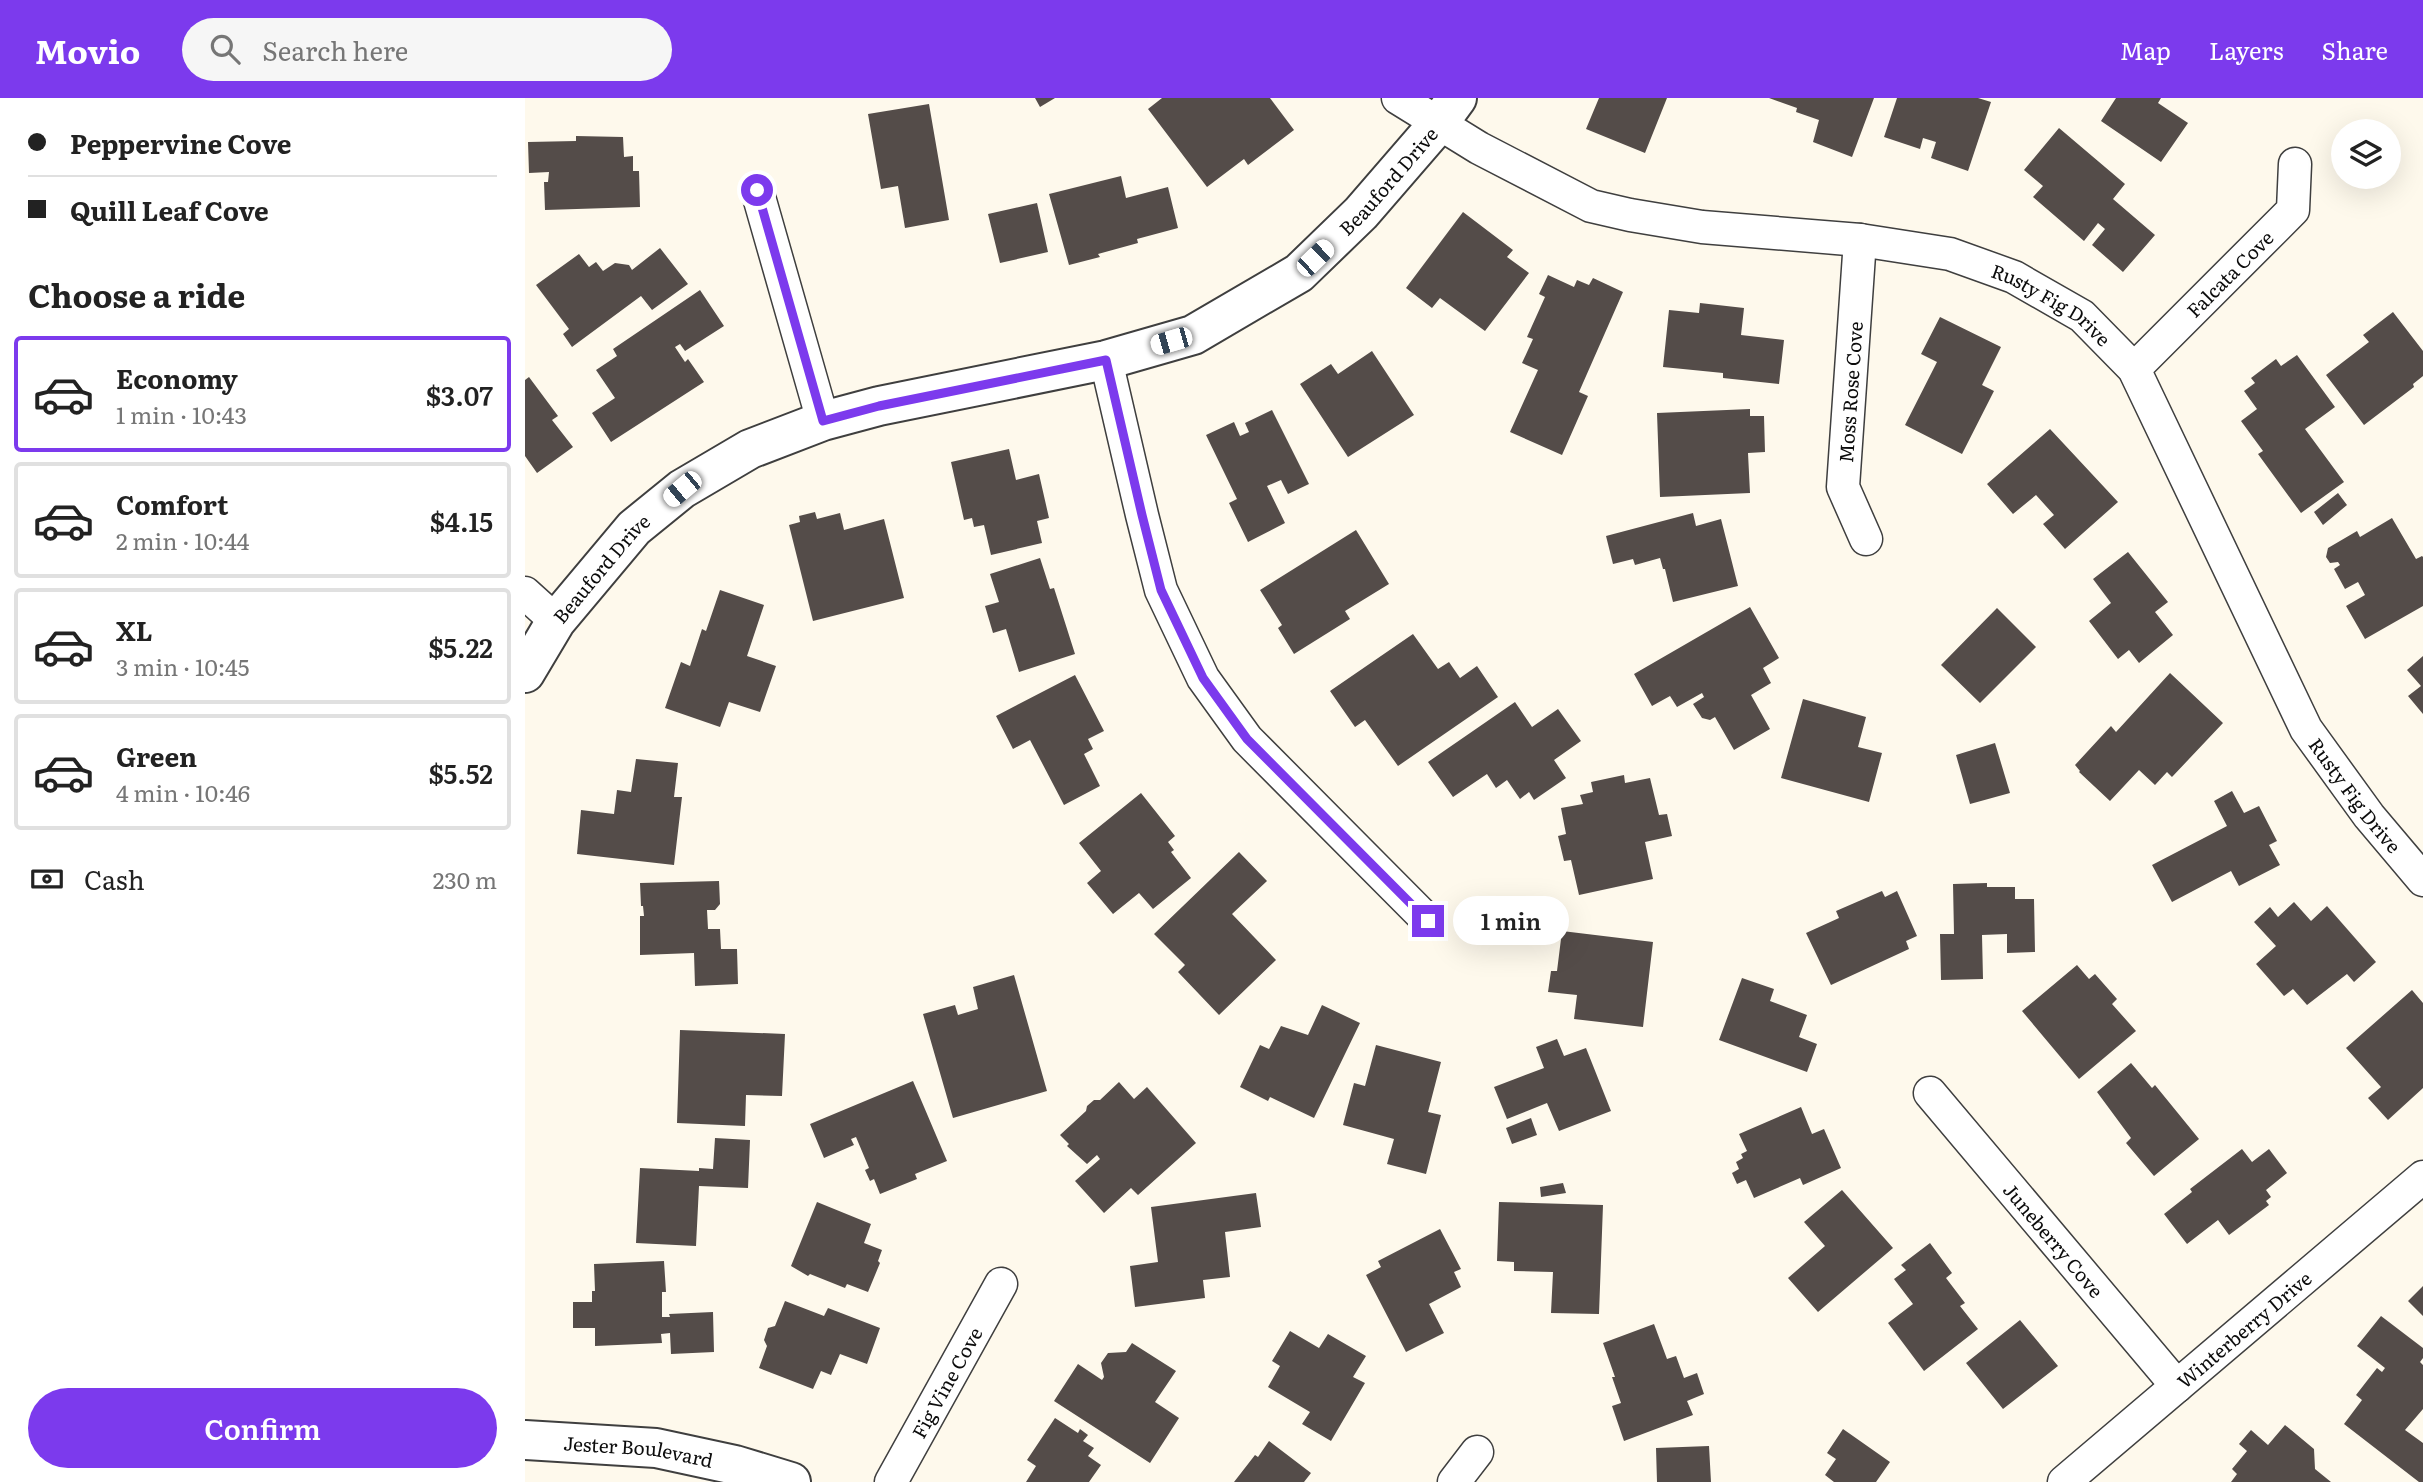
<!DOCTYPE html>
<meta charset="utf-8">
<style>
:root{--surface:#fff;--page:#f6f6f6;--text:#222;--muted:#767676;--line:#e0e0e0;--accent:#7c3aed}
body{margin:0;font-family:Literata,serif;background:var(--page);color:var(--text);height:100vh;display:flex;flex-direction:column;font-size:26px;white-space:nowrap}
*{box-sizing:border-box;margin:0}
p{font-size:23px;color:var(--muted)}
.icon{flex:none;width:38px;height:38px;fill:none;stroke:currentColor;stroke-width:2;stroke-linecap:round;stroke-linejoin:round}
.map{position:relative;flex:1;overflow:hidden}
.panel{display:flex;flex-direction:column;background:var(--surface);width:525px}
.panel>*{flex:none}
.banner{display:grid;align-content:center;height:154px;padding:0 28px;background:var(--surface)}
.fabs{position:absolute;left:1806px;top:21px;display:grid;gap:14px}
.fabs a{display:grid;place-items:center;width:70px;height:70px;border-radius:50%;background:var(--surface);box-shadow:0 7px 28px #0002;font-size:35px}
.end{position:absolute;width:32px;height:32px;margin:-16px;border:9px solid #7c3aed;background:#fff;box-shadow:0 0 0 4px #fff}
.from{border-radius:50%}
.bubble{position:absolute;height:49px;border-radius:24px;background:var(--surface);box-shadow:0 7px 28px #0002;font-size:23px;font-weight:600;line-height:49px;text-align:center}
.car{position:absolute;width:21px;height:42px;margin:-21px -10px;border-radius:9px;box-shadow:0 0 5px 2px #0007;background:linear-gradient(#fff 24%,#345 0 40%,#fff 0 76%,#345 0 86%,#fff 0)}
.banner b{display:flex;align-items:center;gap:24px;height:66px;font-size:26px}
.banner b+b{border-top:2px solid var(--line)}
.banner i{width:18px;height:18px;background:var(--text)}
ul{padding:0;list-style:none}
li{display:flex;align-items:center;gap:21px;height:116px;margin:0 14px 10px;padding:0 14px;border:4px solid var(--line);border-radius:7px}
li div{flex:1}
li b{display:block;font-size:26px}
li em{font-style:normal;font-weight:600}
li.selected{border-color:var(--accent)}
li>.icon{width:63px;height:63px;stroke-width:1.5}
h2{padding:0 28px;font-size:32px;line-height:84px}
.pay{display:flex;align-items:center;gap:18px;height:77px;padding:0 28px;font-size:26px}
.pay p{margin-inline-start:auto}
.button{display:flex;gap:14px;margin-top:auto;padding:14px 28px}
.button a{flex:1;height:80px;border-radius:42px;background:var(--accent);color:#fff;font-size:28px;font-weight:600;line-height:80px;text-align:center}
header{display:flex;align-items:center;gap:42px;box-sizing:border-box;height:98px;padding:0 35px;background:var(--accent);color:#fff}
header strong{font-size:33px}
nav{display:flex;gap:38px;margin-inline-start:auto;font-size:24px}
.search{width:490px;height:63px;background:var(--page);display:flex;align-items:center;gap:18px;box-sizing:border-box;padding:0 24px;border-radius:38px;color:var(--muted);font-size:26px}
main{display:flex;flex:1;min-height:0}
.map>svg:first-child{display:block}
.building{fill:#544c49}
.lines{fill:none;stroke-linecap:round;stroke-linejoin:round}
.minor-casing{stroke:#3f3f3f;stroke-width:35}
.tertiary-casing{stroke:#3f3f3f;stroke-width:42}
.minor{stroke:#fff;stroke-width:32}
.tertiary{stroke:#fff;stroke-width:38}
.route{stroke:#7c3aed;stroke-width:9}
.labels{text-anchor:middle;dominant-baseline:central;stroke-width:7;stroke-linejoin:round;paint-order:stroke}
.street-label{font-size:19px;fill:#0c0c0c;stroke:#fff}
</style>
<header>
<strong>Movio</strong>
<div class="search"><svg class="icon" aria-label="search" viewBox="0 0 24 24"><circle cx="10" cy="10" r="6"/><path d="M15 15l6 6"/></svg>Search here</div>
<nav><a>Map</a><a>Layers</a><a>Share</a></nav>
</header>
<main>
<section class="panel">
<div class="banner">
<b><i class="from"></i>Peppervine Cove</b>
<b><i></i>Quill Leaf Cove</b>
</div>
<h2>Choose a ride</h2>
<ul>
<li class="selected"><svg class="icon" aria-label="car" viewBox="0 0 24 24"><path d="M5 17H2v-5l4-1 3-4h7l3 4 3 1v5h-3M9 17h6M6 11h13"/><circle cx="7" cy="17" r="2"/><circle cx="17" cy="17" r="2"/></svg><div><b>Economy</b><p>1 min · 10:43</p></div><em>$3.07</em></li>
<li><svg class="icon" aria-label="car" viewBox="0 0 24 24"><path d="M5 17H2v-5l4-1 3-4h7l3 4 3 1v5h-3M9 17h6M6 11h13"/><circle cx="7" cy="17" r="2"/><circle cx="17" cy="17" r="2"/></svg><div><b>Comfort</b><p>2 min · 10:44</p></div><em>$4.15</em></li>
<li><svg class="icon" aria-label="car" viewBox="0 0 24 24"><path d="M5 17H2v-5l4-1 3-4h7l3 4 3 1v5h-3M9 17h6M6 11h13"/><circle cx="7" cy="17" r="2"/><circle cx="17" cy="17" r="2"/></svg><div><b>XL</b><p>3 min · 10:45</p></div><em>$5.22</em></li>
<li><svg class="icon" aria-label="car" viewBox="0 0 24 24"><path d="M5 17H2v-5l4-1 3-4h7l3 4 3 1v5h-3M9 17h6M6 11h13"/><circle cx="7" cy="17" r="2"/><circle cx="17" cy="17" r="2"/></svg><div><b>Green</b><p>4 min · 10:46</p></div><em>$5.52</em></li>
</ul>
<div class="pay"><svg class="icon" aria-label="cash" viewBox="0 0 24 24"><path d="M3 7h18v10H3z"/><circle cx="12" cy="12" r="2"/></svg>Cash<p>230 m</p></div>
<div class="button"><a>Confirm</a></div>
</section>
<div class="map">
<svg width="1898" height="1384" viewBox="0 0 1898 1384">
<rect width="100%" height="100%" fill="#fef9ec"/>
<path class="building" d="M 510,0 L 530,0 L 515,9 Z
M 637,0 L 745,0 L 769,32 L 723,67 L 719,61 L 682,89 L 623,11 Z
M 1074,0 L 1142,0 L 1120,55 L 1061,31 Z
M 1244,0 L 1349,0 L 1327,59 L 1288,44 L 1294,22 L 1271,14 L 1272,10 Z
M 1372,0 L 1453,0 L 1466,4 L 1443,73 L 1406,60 L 1411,44 L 1398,40 L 1395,51 L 1359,39 Z
M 1591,0 L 1636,0 L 1633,5 L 1663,25 L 1636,64 L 1576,23 Z
M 404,6 L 424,122 L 380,130 L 373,88 L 356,91 L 343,16 Z
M 1534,30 L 1600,86 L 1588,101 L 1630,137 L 1598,174 L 1567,147 L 1580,131 L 1573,125 L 1559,143 L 1508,99 L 1518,88 L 1499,72 Z
M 51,38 L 98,39 L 99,59 L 108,58 L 108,73 L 114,73 L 115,109 L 20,112 L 19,84 L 23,84 L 24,74 L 4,75 L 3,44 L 51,43 Z
M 596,78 L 601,100 L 643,89 L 653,130 L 612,141 L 613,145 L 573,156 L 575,159 L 544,167 L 524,96 Z
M 512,105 L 523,154 L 475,165 L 463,116 Z
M 938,114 L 988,152 L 982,159 L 1004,175 L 960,233 L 915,200 L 907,210 L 881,190 Z
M 135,150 L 163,186 L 127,212 L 116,198 L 47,249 L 38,236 L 44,231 L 11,187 L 54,156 L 64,169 L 71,164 L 78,173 L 90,165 L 104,167 L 107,172 Z
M 1023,177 L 1049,189 L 1052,182 L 1064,187 L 1068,180 L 1098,194 L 1054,294 L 1063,298 L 1037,357 L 985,334 L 1013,272 L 997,265 L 1008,241 L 1002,239 L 1020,199 L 1014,196 Z
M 175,192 L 199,228 L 160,253 L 155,246 L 150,249 L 160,264 L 163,261 L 179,284 L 86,344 L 67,315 L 90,300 L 71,272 L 92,258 L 88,251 Z
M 1175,205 L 1219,210 L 1216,237 L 1259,242 L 1254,286 L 1198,280 L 1198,275 L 1138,269 L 1144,212 L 1174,215 Z
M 1868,214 L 1898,253 L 1898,278 L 1888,286 L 1889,289 L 1839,327 L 1801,277 L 1844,244 L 1838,237 Z
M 1415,219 L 1476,249 L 1457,287 L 1469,293 L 1437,356 L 1380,327 L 1412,264 L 1396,256 Z
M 847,253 L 889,317 L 823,359 L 775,286 L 806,266 L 813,276 Z
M 1772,257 L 1810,309 L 1780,331 L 1819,384 L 1776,415 L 1733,356 L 1738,353 L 1716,323 L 1732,311 L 1719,293 L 1730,285 L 1726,280 L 1751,261 L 1756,268 Z
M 4,279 L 33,318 L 27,322 L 48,349 L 12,375 L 0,358 L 0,282 Z
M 1225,311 L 1225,318 L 1239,318 L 1240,354 L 1223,355 L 1225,395 L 1135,399 L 1132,315 Z
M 747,312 L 784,386 L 763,396 L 756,382 L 742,388 L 760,425 L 723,444 L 704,405 L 712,401 L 681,337 L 709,324 L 715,338 L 724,334 L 720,325 Z
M 1525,331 L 1593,404 L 1540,451 L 1518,426 L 1529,417 L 1511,397 L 1488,416 L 1462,386 Z
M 484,351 L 491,382 L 514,376 L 524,420 L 512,423 L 517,445 L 466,457 L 459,427 L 449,429 L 447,420 L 439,422 L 426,364 Z
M 1813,395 L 1822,407 L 1798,427 L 1789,414 Z
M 290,414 L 292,421 L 315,415 L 319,432 L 359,421 L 379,500 L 288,523 L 264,427 L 275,424 L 274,418 Z
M 1168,415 L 1171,428 L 1196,421 L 1213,488 L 1148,504 L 1140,471 L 1138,471 L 1135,460 L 1110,467 L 1108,461 L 1088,466 L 1081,438 Z
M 1867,420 L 1891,461 L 1897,458 L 1898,459 L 1898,508 L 1840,541 L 1821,508 L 1840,497 L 1833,484 L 1820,491 L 1809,471 L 1815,467 L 1813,464 L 1805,465 L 1801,459 L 1803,450 L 1832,433 L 1835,439 Z
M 831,432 L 864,486 L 820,513 L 825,521 L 769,556 L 753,530 L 757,527 L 735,492 Z
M 1603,454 L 1643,504 L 1630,514 L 1648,537 L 1614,565 L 1604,552 L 1593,561 L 1564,523 L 1586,505 L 1568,481 Z
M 515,460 L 525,491 L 529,490 L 550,556 L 494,574 L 481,531 L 468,535 L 460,508 L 474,504 L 465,476 Z
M 195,492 L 239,507 L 222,558 L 251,568 L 235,614 L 204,604 L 195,629 L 140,610 L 156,564 L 165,568 L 177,531 L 181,533 Z
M 1225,509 L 1254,560 L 1238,570 L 1246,585 L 1226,597 L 1245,631 L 1209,652 L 1190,619 L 1185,622 L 1177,620 L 1168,606 L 1179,599 L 1177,595 L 1152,609 L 1145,598 L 1127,608 L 1109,576 Z
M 1472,510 L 1511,549 L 1455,605 L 1416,567 Z
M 888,536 L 913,571 L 924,564 L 935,580 L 952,568 L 973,599 L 873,668 L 840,622 L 830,629 L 805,593 Z
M 1898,558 L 1898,616 L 1883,598 L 1896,588 L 1882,572 Z
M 1645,575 L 1698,625 L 1647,679 L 1642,674 L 1630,687 L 1614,672 L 1585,703 L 1554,674 L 1555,673 L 1550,667 L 1586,628 L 1591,634 Z
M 550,577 L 579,633 L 563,641 L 568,651 L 559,656 L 575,688 L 539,707 L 505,642 L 488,651 L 471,618 Z
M 1278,601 L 1341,619 L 1333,649 L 1357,655 L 1344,704 L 1256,680 Z
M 990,604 L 1007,629 L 1033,611 L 1056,643 L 1029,662 L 1041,680 L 1009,702 L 1004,694 L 995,701 L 982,682 L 971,690 L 962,676 L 928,699 L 903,664 Z
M 1470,645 L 1485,695 L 1445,706 L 1431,657 Z
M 111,661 L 153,665 L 149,699 L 157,699 L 149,767 L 52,756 L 56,712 L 89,716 L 92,692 L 106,694 Z
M 1099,677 L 1100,685 L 1125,680 L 1134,717 L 1142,716 L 1147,738 L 1120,744 L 1128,781 L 1054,797 L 1046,762 L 1039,763 L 1033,738 L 1041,736 L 1036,710 L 1058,706 L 1055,697 L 1068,694 L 1066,684 Z
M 1707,693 L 1719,715 L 1734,708 L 1752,743 L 1744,747 L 1755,767 L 1714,788 L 1706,773 L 1647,804 L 1627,767 L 1702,728 L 1689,703 Z
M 616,695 L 650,738 L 643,744 L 649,752 L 646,754 L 666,780 L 628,811 L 614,795 L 588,816 L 562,785 L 576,773 L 554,745 Z
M 714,754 L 742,783 L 707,816 L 751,862 L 694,917 L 653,874 L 660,867 L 629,836 Z
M 194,783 L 195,806 L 190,812 L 182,812 L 183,831 L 195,831 L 196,851 L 212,851 L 213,886 L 170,888 L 169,855 L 115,857 L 115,818 L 119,818 L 118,808 L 116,808 L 115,785 Z
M 1462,785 L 1462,789 L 1490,789 L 1490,801 L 1509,801 L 1510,854 L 1482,855 L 1482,836 L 1457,837 L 1458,881 L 1416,882 L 1415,836 L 1429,836 L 1428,786 Z
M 1357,793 L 1360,799 L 1372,793 L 1392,838 L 1381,843 L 1384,851 L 1306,887 L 1281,835 L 1314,820 L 1311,813 Z
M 1769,804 L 1786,823 L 1802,808 L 1851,864 L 1829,884 L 1822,876 L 1782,907 L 1768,891 L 1759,898 L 1731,866 L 1751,848 L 1729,824 L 1745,809 L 1753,819 Z
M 1037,833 L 1128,844 L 1118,929 L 1049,921 L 1052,897 L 1023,894 L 1026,873 L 1032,873 Z
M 1552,867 L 1564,881 L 1570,876 L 1592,901 L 1587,906 L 1611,933 L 1554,981 L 1497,913 Z
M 489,877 L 522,993 L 428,1020 L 398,916 L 430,907 L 433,917 L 453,911 L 448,889 Z
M 1217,880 L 1249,891 L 1245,903 L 1282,917 L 1274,939 L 1292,946 L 1282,974 L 1194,942 Z
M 1887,892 L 1898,905 L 1898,990 L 1863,1022 L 1843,1000 L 1856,989 L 1821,950 Z
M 797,907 L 835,925 L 789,1020 L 745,999 L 743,1003 L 715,989 L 735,947 L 744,951 L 756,928 L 783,937 Z
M 155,932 L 260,936 L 257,998 L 221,997 L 220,1028 L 152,1025 Z
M 1032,941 L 1039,958 L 1061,950 L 1086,1013 L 1034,1033 L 1022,1005 L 982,1021 L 969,989 L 1019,970 L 1011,949 Z
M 851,947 L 916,964 L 903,1014 L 916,1017 L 901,1076 L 862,1066 L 869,1041 L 818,1027 L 829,985 L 840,988 Z
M 1606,965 L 1627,990 L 1630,987 L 1674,1041 L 1629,1078 L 1601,1045 L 1606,1040 L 1572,994 Z
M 388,983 L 422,1063 L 390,1076 L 392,1081 L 355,1096 L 349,1081 L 345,1083 L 340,1072 L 344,1070 L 331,1039 L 326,1041 L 329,1047 L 299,1060 L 285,1026 Z
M 594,984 L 609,1001 L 622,989 L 671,1045 L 613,1097 L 606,1090 L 579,1115 L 550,1083 L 575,1061 L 572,1057 L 562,1066 L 542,1048 L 544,1046 L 535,1037 L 561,1013 L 562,1008 L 569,1002 L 575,1002 Z
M 1276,1009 L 1287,1036 L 1299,1031 L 1316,1070 L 1278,1087 L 1275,1080 L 1229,1100 L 1221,1082 L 1212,1086 L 1207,1075 L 1214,1071 L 1211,1064 L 1218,1060 L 1216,1056 L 1222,1053 L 1214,1036 Z
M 1006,1020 L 1012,1037 L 987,1046 L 981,1030 Z
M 190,1040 L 225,1042 L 223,1090 L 174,1088 L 171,1148 L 111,1145 L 115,1070 L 174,1073 L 174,1070 L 188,1071 Z
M 1717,1051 L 1727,1064 L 1744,1051 L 1762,1075 L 1741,1092 L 1746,1099 L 1741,1103 L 1744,1107 L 1704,1137 L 1693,1122 L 1662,1146 L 1639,1116 L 1667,1094 L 1665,1091 Z
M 1038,1085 L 1041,1095 L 1016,1099 L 1015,1089 Z
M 1317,1092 L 1368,1150 L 1293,1214 L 1263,1180 L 1300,1148 L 1279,1124 Z
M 731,1095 L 736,1129 L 700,1134 L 705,1179 L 678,1182 L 680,1200 L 610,1209 L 605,1168 L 633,1164 L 626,1109 Z
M 292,1104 L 346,1126 L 339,1145 L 357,1152 L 353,1163 L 355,1165 L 343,1194 L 322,1186 L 320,1190 L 285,1176 L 283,1178 L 266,1168 Z
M 974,1104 L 1078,1107 L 1074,1216 L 1026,1215 L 1028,1174 L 989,1173 L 989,1164 L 972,1163 Z
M 915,1131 L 936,1171 L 929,1174 L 936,1189 L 904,1206 L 919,1235 L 881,1254 L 841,1177 L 856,1169 L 853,1163 Z
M 1405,1145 L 1427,1175 L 1421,1180 L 1440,1205 L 1435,1208 L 1453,1231 L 1399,1273 L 1363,1225 L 1388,1206 L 1369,1181 L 1381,1172 L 1376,1167 Z
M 139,1163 L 141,1194 L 137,1194 L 137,1219 L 145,1219 L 144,1216 L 188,1214 L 189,1254 L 146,1256 L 145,1235 L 136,1236 L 137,1245 L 70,1248 L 70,1230 L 48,1230 L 48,1204 L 67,1204 L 67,1193 L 70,1193 L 69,1166 Z
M 1898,1188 L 1898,1218 L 1883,1203 Z
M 260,1203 L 299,1218 L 303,1210 L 355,1230 L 342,1266 L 315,1256 L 306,1277 L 296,1273 L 288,1291 L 234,1270 L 242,1248 L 239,1242 L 243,1230 L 250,1228 Z
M 1856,1218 L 1898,1250 L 1898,1260 L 1895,1264 L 1898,1267 L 1898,1311 L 1880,1332 L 1898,1345 L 1898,1384 L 1894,1384 L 1819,1326 L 1837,1302 L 1831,1297 L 1852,1270 L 1857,1274 L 1860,1270 L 1832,1248 Z
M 1495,1222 L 1533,1268 L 1478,1311 L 1441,1265 Z
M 1129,1226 L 1142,1261 L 1151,1258 L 1159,1280 L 1172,1275 L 1179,1296 L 1162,1303 L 1168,1317 L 1099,1343 L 1087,1308 L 1096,1305 L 1087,1279 L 1090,1279 L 1078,1245 Z
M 765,1233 L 794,1250 L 803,1236 L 841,1258 L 828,1279 L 840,1285 L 806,1343 L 777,1326 L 785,1314 L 743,1289 L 755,1268 L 747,1263 Z
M 607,1245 L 651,1273 L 630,1304 L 654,1320 L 625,1365 L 529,1303 L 553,1266 L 577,1282 L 579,1279 L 576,1265 L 583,1255 L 601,1254 Z
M 530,1320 L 553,1335 L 555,1331 L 563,1337 L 558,1343 L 569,1350 L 563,1358 L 576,1367 L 564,1384 L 501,1384 L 511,1368 L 502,1362 Z
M 1760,1327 L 1789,1351 L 1790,1371 L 1806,1384 L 1706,1384 L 1712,1376 L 1707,1371 L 1722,1353 L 1714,1346 L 1726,1332 L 1743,1347 Z
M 1318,1331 L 1365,1364 L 1351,1384 L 1309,1384 L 1300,1377 L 1311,1361 L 1302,1355 Z
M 744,1343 L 786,1375 L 779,1384 L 709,1384 L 730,1357 L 733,1359 Z
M 1184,1348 L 1186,1384 L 1132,1384 L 1131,1350 Z"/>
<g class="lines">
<defs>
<g id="minor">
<path id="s1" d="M 873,0 L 954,50 L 1066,108 L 1105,117 L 1177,129 L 1335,142 L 1425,156 L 1489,179 L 1557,218 L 1609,271 L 1781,631 L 1844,718 L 1898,782"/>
<path d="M 232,92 L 298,323"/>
<path d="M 1335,142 L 1318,389 L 1341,441"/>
<path d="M 581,262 L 617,417 L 636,492 L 678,580 L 722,641 L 903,823"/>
<path id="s2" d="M 1609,271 L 1768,112 L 1770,66"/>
<path d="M 0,495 L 31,523"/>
<path id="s3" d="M 1405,995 L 1652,1288"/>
<path id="s4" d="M 366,1384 L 476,1186"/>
<path d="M 929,1384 L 952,1354"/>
<path id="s5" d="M 1539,1384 L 1898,1079"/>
</g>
<g id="tertiary">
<path id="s6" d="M 0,575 L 31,523 L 109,430 L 157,391 L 225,351 L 298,323 L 354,308 L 581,262 L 668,237 L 774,175 L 836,115 L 913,26 L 932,0"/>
<path id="s7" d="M 0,1342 L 131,1350 L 210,1367 L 266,1384"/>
</g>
</defs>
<use href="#minor" class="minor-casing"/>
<use href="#tertiary" class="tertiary-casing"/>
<use href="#minor" class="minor"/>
<use href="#tertiary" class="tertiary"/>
</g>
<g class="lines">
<path class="route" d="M 232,92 L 298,323 L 354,308 L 581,262 L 617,417 L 636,492 L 678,580 L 722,641 L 903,823"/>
</g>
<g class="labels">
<g class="street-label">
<text stroke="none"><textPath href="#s6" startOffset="1032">Beauford Drive</textPath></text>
<text stroke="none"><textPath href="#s2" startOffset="135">Falcata Cove</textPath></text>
<text stroke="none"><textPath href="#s1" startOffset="698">Rusty Fig Drive</textPath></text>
<text transform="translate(1325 294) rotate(-86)">Moss Rose Cove</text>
<text stroke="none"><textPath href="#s6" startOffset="130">Beauford Drive</textPath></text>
<text stroke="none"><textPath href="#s1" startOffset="1286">Rusty Fig Drive</textPath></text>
<text stroke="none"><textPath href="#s3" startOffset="192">Juneberry Cove</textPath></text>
<text stroke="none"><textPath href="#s5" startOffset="236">Winterberry Drive</textPath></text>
<text stroke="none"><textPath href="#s4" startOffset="114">Fig Vine Cove</textPath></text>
<text stroke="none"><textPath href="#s7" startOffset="114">Jester Boulevard</textPath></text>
</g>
</g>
</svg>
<div class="fabs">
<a><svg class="icon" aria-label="layers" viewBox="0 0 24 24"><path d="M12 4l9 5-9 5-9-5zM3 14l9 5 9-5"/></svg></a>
</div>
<i class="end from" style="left:232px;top:92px"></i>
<i class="end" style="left:903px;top:823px"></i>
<div class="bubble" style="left:928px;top:798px;width:116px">1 min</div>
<i class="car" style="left:790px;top:160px;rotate:46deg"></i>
<i class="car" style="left:646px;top:243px;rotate:254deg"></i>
<i class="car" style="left:157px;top:391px;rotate:230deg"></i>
</div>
</main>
